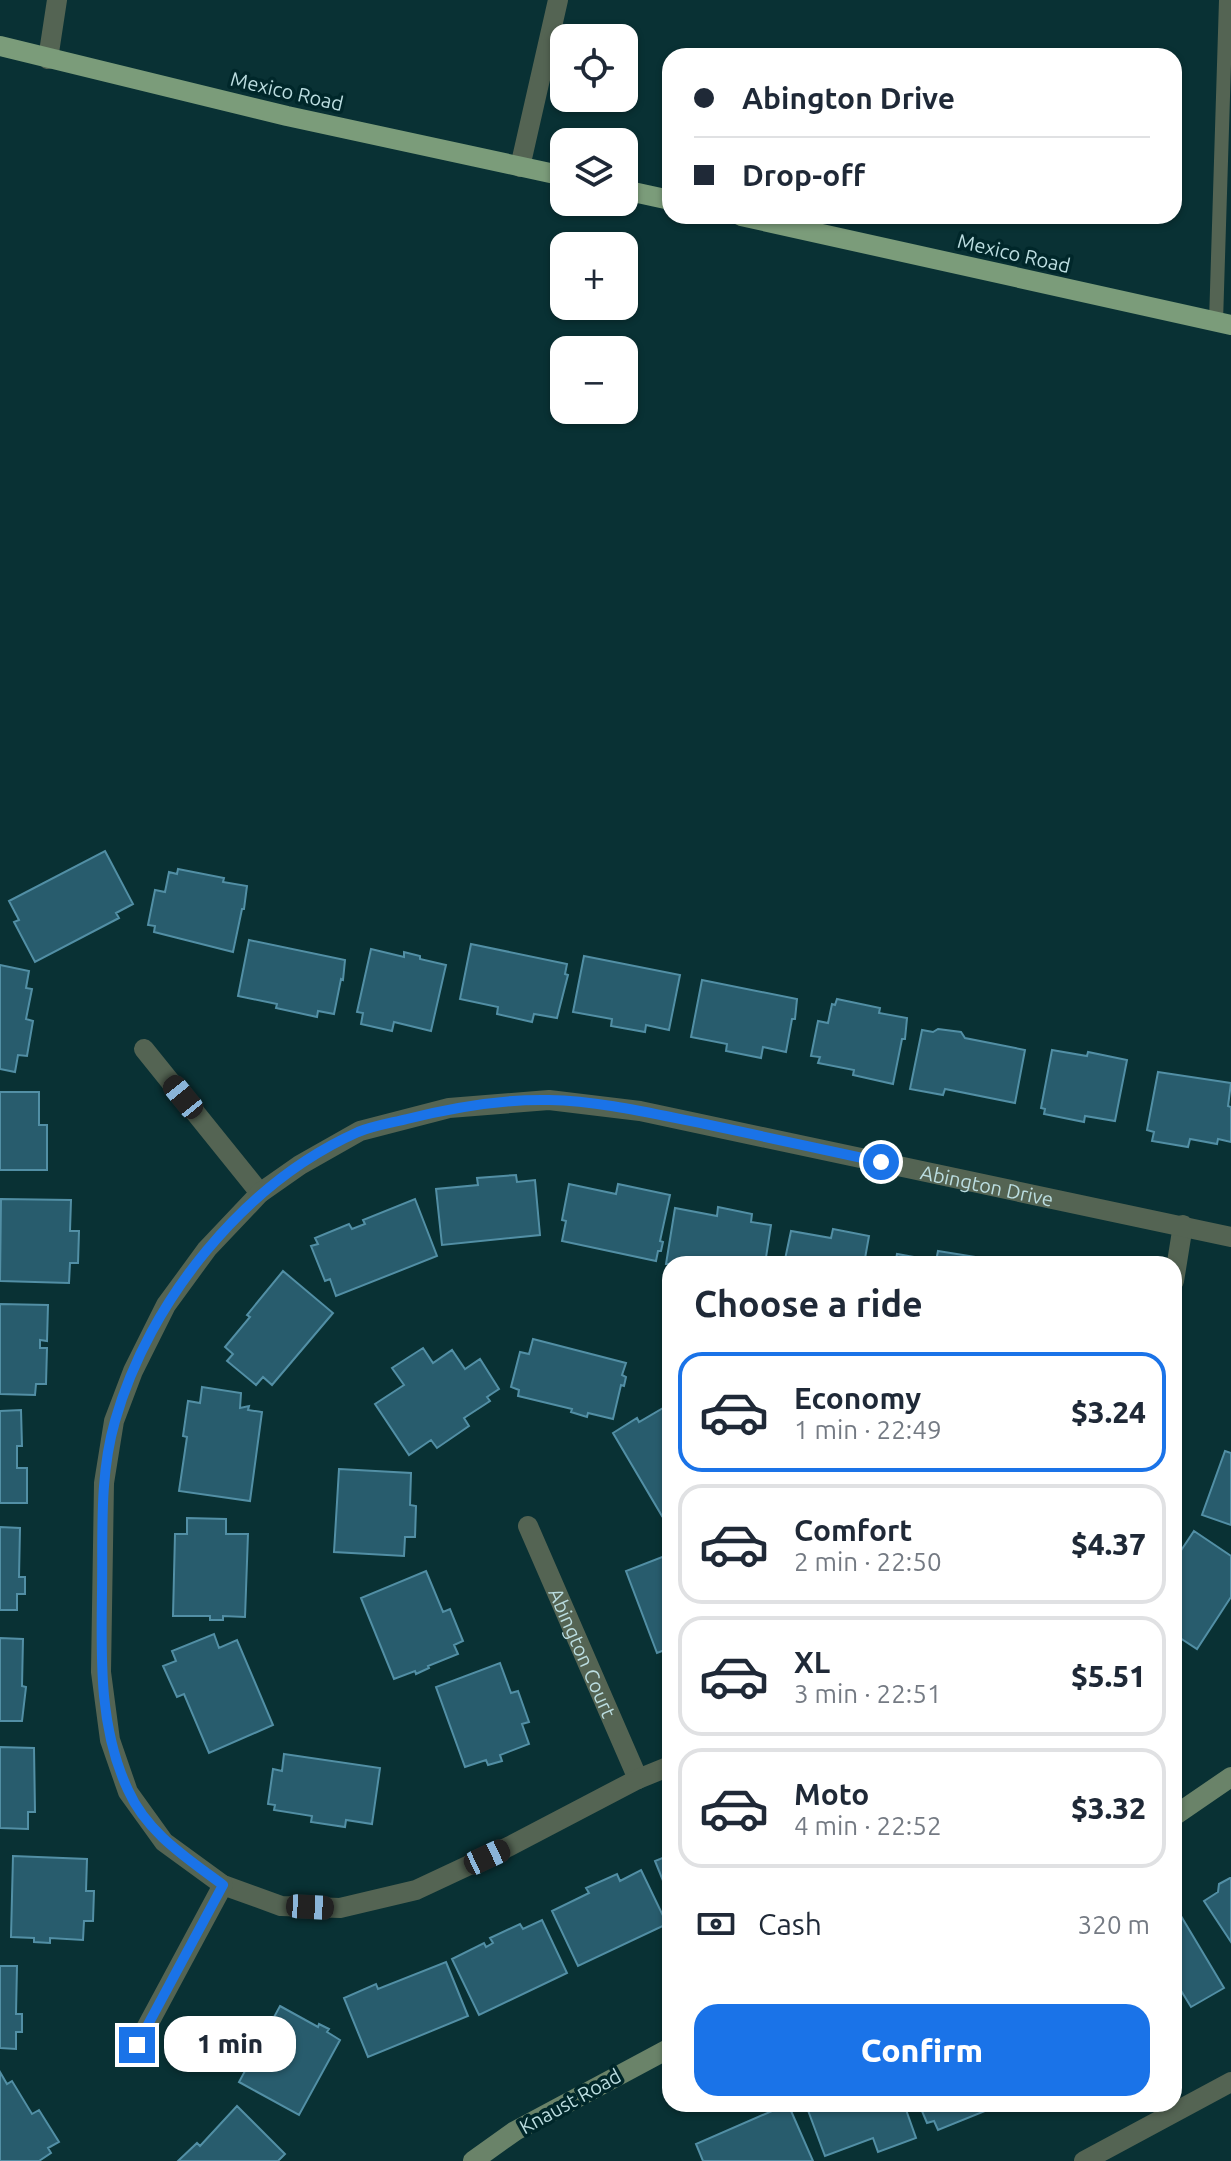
<!DOCTYPE html>
<meta charset="utf-8">
<style>
:root{--surface:#fff;--page:#f2f2f3;--text:#1f2937;--muted:#747a83;--line:#e0e1e3;--accent:#1a73e8}
body{margin:0;font-family:Ubuntu,sans-serif;background:var(--page);color:var(--text);height:100vh;display:flex;flex-direction:column;font-size:30px;white-space:nowrap}
*{box-sizing:border-box;margin:0}
p{font-size:26px;color:var(--muted)}
.icon{flex:none;width:44px;height:44px;fill:none;stroke:currentColor;stroke-width:2;stroke-linecap:round;stroke-linejoin:round}
.map{position:relative;flex:1;overflow:hidden}
.sheet{position:absolute;left:662px;top:1256px;width:520px;height:856px;display:flex;flex-direction:column;background:var(--surface);border-radius:24px;box-shadow:0 2px 6px #0004}
.sheet>*{flex:none}
.hud{position:absolute;left:662px;top:48px;width:520px;height:176px;border-radius:24px;box-shadow:0 2px 6px #0004;display:grid;align-content:center;height:176px;padding:0 32px;background:var(--surface)}
.fabs{position:absolute;left:550px;top:24px;display:grid;gap:16px}
.fabs a{display:grid;place-items:center;width:88px;height:88px;border-radius:16px;background:var(--surface);box-shadow:0 2px 6px #0004;font-size:40px}
.end{position:absolute;width:36px;height:36px;margin:-18px;border:10px solid #1a73e8;background:#fff;box-shadow:0 0 0 4px #fff}
.from{border-radius:50%}
.bubble{position:absolute;height:56px;border-radius:24px;background:var(--surface);box-shadow:0 2px 6px #0004;font-size:26px;font-weight:800;line-height:56px;text-align:center}
.car{position:absolute;width:24px;height:48px;margin:-24px -12px;border-radius:10px;box-shadow:0 0 6px 2px #0007;background:linear-gradient(#222 24%,#8ab4d8 0 40%,#222 0 76%,#8ab4d8 0 86%,#222 0)}
.hud b{display:flex;align-items:center;gap:28px;height:76px;font-size:30px}
.hud b+b{border-top:2px solid var(--line)}
.hud i{width:20px;height:20px;background:var(--text)}
ul{padding:0;list-style:none}
li{display:flex;align-items:center;gap:24px;height:120px;margin:0 16px 12px;padding:0 16px;border:4px solid var(--line);border-radius:24px}
li div{flex:1}
li b{display:block;font-size:30px}
li em{font-style:normal;font-weight:800}
li.on{border-color:var(--accent)}
li>.icon{width:72px;height:72px;stroke-width:1.5}
h2{padding:0 32px;font-size:36px;line-height:96px}
.pay{display:flex;align-items:center;gap:20px;height:88px;padding:0 32px;font-size:30px}
.pay p{margin-inline-start:auto}
.cta{display:flex;gap:16px;margin-top:auto;padding:16px 32px}
.cta a{flex:1;height:92px;border-radius:24px;background:var(--accent);color:#fff;font-size:32px;font-weight:800;line-height:92px;text-align:center}
.map>svg:first-child{display:block}
.building{fill:#285c6d;stroke:#528fa5;stroke-width:2}
.lines{fill:none;stroke-linecap:round;stroke-linejoin:round}
.lane{stroke:#546453;stroke-width:14}
.street{stroke:#546453;stroke-width:20}
.secondary{stroke:#6a8369;stroke-width:20}
.primary{stroke:#7b9c7a;stroke-width:20}
.route{stroke:#1a73e8;stroke-width:10}
.labels{text-anchor:middle;dominant-baseline:central;stroke-width:7;stroke-linejoin:round;paint-order:stroke}
.street-label{font-size:20px;fill:#bbdde0;stroke:#00272a}
</style>
<div class="map">
<svg width="1231" height="2161" viewBox="0 0 1231 2161">
<rect width="100%" height="100%" fill="#093134"/>
<path class="building" d="M 105,851 L 133,904 L 116,913 L 119,918 L 35,962 L 14,922 L 19,920 L 9,901 Z
M 178,869 L 224,878 L 223,882 L 247,886 L 244,909 L 242,909 L 233,952 L 154,932 L 155,926 L 148,925 L 155,890 L 165,892 L 169,872 L 177,874 Z
M 249,940 L 345,960 L 343,980 L 341,979 L 334,1014 L 318,1011 L 317,1017 L 276,1008 L 277,1004 L 238,996 Z
M 471,944 L 567,964 L 565,974 L 568,975 L 557,1018 L 534,1014 L 532,1022 L 497,1014 L 498,1007 L 460,999 Z
M 371,949 L 404,957 L 404,952 L 420,956 L 420,959 L 446,965 L 431,1031 L 394,1022 L 392,1031 L 361,1024 L 363,1013 L 357,1012 Z
M 584,956 L 680,975 L 669,1030 L 646,1025 L 645,1032 L 611,1026 L 612,1019 L 573,1012 Z
M 0,965 L 29,971 L 26,988 L 32,989 L 26,1019 L 33,1021 L 27,1056 L 18,1055 L 15,1072 L 0,1069 Z
M 702,980 L 797,999 L 795,1019 L 792,1019 L 786,1052 L 763,1047 L 761,1058 L 726,1051 L 727,1044 L 691,1037 Z
M 837,999 L 880,1008 L 879,1013 L 907,1018 L 905,1039 L 902,1039 L 893,1084 L 853,1075 L 854,1070 L 818,1063 L 820,1057 L 811,1056 L 818,1021 L 828,1023 L 832,1004 L 835,1005 Z
M 938,1029 L 961,1032 L 965,1038 L 1025,1050 L 1015,1103 L 945,1089 L 943,1095 L 910,1089 L 922,1030 L 933,1032 Z
M 1052,1050 L 1087,1056 L 1088,1052 L 1127,1060 L 1115,1121 L 1085,1116 L 1084,1122 L 1044,1114 L 1045,1109 L 1041,1108 Z
M 1158,1072 L 1231,1083 L 1228,1106 L 1231,1107 L 1231,1142 L 1218,1139 L 1217,1144 L 1190,1139 L 1188,1147 L 1152,1141 L 1154,1132 L 1147,1130 Z
M 0,1092 L 39,1092 L 39,1125 L 47,1125 L 47,1170 L 0,1170 Z
M 516,1175 L 517,1182 L 535,1180 L 540,1235 L 442,1245 L 436,1189 L 478,1185 L 477,1178 Z
M 569,1184 L 616,1194 L 618,1184 L 670,1195 L 660,1241 L 663,1242 L 661,1251 L 658,1251 L 656,1261 L 562,1241 L 566,1221 L 562,1220 Z
M 1,1199 L 71,1200 L 70,1231 L 79,1231 L 78,1263 L 70,1263 L 69,1283 L 0,1281 Z
M 415,1199 L 437,1256 L 336,1296 L 330,1279 L 325,1281 L 311,1246 L 318,1244 L 315,1238 L 349,1224 L 352,1229 L 365,1224 L 363,1220 Z
M 718,1207 L 752,1214 L 751,1222 L 771,1225 L 765,1264 L 666,1264 L 675,1208 L 717,1216 Z
M 833,1229 L 869,1236 L 864,1264 L 784,1264 L 791,1231 L 831,1238 Z
M 938,1251 L 976,1257 L 975,1264 L 895,1264 L 897,1254 L 936,1261 Z
M 283,1271 L 333,1313 L 272,1385 L 263,1377 L 256,1385 L 227,1361 L 233,1354 L 225,1347 L 250,1317 L 247,1315 Z
M 0,1304 L 48,1305 L 47,1341 L 40,1340 L 40,1348 L 47,1348 L 46,1384 L 36,1384 L 35,1395 L 0,1394 Z
M 533,1339 L 626,1363 L 622,1375 L 626,1377 L 624,1386 L 621,1385 L 613,1419 L 588,1413 L 587,1417 L 571,1412 L 572,1409 L 518,1396 L 519,1390 L 511,1387 L 520,1352 L 529,1354 Z
M 423,1348 L 433,1363 L 452,1350 L 465,1369 L 480,1359 L 499,1389 L 487,1397 L 490,1401 L 464,1418 L 469,1426 L 437,1448 L 431,1440 L 409,1455 L 375,1404 L 404,1385 L 392,1368 Z
M 202,1387 L 241,1393 L 240,1408 L 249,1406 L 248,1410 L 262,1412 L 250,1501 L 179,1491 L 187,1437 L 183,1436 L 188,1401 L 200,1403 Z
M 670,1404 L 670,1511 L 662,1516 L 613,1433 L 637,1418 L 639,1422 Z
M 21,1410 L 22,1446 L 17,1446 L 17,1468 L 27,1468 L 27,1503 L 0,1503 L 0,1411 Z
M 1225,1451 L 1231,1453 L 1231,1525 L 1202,1515 Z
M 339,1469 L 411,1473 L 410,1505 L 416,1506 L 415,1537 L 405,1537 L 404,1556 L 334,1552 Z
M 187,1518 L 226,1519 L 226,1534 L 248,1534 L 245,1617 L 223,1616 L 223,1620 L 210,1620 L 210,1616 L 173,1616 L 175,1534 L 187,1534 Z
M 0,1527 L 20,1528 L 19,1577 L 25,1577 L 25,1594 L 17,1594 L 17,1610 L 0,1610 Z
M 1194,1531 L 1231,1556 L 1231,1597 L 1197,1649 L 1174,1634 L 1174,1561 Z
M 670,1554 L 670,1648 L 657,1653 L 626,1571 Z
M 426,1571 L 443,1612 L 450,1609 L 463,1641 L 454,1645 L 458,1654 L 428,1666 L 429,1668 L 416,1674 L 415,1671 L 394,1679 L 361,1598 Z
M 214,1634 L 219,1648 L 237,1640 L 273,1725 L 209,1753 L 184,1694 L 177,1697 L 163,1666 L 176,1661 L 172,1651 Z
M 0,1638 L 23,1639 L 22,1686 L 26,1687 L 22,1721 L 0,1721 Z
M 500,1663 L 511,1693 L 518,1691 L 529,1722 L 522,1724 L 529,1744 L 500,1755 L 502,1761 L 488,1765 L 486,1760 L 465,1767 L 436,1687 Z
M 0,1747 L 34,1748 L 35,1812 L 28,1812 L 28,1829 L 0,1828 Z
M 284,1754 L 380,1768 L 372,1824 L 346,1820 L 345,1827 L 311,1822 L 312,1816 L 274,1810 L 275,1805 L 268,1804 L 273,1769 L 282,1771 Z
M 670,1855 L 670,1898 L 655,1861 Z
M 13,1856 L 87,1859 L 86,1891 L 94,1891 L 93,1921 L 84,1921 L 83,1940 L 50,1938 L 50,1943 L 34,1942 L 34,1938 L 11,1937 Z
M 641,1870 L 667,1924 L 578,1966 L 552,1911 L 589,1893 L 586,1888 L 617,1874 L 620,1881 Z
M 1230,1878 L 1231,1878 L 1231,1942 L 1204,1901 L 1218,1892 L 1219,1884 Z
M 1181,1916 L 1224,1988 L 1191,2007 L 1180,1989 L 1176,1992 L 1179,1996 L 1174,1998 L 1174,1920 Z
M 542,1920 L 567,1973 L 479,2015 L 452,1959 L 484,1943 L 486,1947 L 493,1943 L 490,1938 L 520,1924 L 523,1929 Z
M 446,1962 L 468,2016 L 368,2057 L 344,1998 L 376,1984 L 378,1989 Z
M 0,1966 L 17,1966 L 16,2014 L 22,2014 L 22,2032 L 16,2032 L 16,2049 L 0,2048 Z
M 280,2006 L 318,2027 L 319,2024 L 329,2029 L 327,2032 L 340,2040 L 299,2115 L 239,2082 Z
M 0,2072 L 7,2084 L 12,2081 L 32,2114 L 39,2110 L 59,2142 L 48,2148 L 51,2153 L 39,2161 L 0,2161 Z
M 788,2104 L 813,2161 L 703,2161 L 696,2144 Z
M 904,2104 L 916,2138 L 878,2152 L 873,2138 L 825,2156 L 806,2105 Z
M 919,2104 L 988,2104 L 990,2109 L 938,2130 L 934,2121 L 927,2123 Z
M 237,2106 L 285,2154 L 278,2161 L 178,2161 L 197,2143 L 200,2146 Z"/>
<g class="lines">
<path class="lane" d="M 1216,322 L 1226,0"/>
<g class="street">
<path d="M 48,59 L 57,0"/>
<path d="M 520,167 L 558,0"/>
<path d="M 144,1049 L 260,1193"/>
<path d="M 1174,1281 L 1183,1225"/>
<path id="s1" d="M 528,1526 L 638,1779"/>
<path id="s2" d="M 670,1766 L 638,1779 L 510,1846 L 416,1890 L 340,1908 L 281,1906 L 223,1885 L 164,1842 L 128,1792 L 110,1740 L 101,1672 L 104,1483 L 114,1421 L 133,1371 L 166,1305 L 207,1249 L 260,1193 L 300,1165 L 360,1131 L 449,1108 L 549,1100 L 640,1111 L 1231,1237"/>
<path d="M 137,2045 L 223,1885"/>
<path d="M 1084,2161 L 1231,2082"/>
</g>
<path class="secondary" d="M 1174,1816 L 1231,1777
M 473,2161 L 515,2131 L 670,2048"/>
<path class="primary" d="M 0,46 L 287,116 L 564,176
M 624,190 L 670,200
M 741,216 L 1231,325"/>
</g>
<g class="lines">
<path class="route" d="M 137,2045 L 223,1885 C 187,1858 147,1833 128,1790 C 99,1728 101,1659 102,1592 C 103,1535 99,1476 115,1421 C 149,1301 244,1183 358,1132 C 373,1126 391,1123 407,1119 C 451,1108 503,1099 549,1100 C 601,1101 654,1114 705,1124 C 764,1137 823,1149 881,1162"/>
</g>
<g class="labels">
<g class="street-label">
<text transform="translate(287 91) rotate(13)">Mexico Road</text>
<text transform="translate(1014 253) rotate(13)">Mexico Road</text>
<text stroke="none"><textPath href="#s2" startOffset="2022">Abington Drive</textPath></text>
<text stroke="none"><textPath href="#s1" startOffset="138">Abington Court</textPath></text>
<text transform="translate(570 2101) rotate(-29)">Knaust Road</text>
</g>
</g>
</svg>
<div class="fabs">
<a><svg class="icon" aria-label="locate" viewBox="0 0 24 24"><circle cx="12" cy="12" r="6"/><path d="M12 2v4M12 18v4M2 12h4M18 12h4"/></svg></a>
<a><svg class="icon" aria-label="layers" viewBox="0 0 24 24"><path d="M12 4l9 5-9 5-9-5zM3 14l9 5 9-5"/></svg></a>
<a>+</a>
<a>−</a>
</div>
<i class="end from" style="left:881px;top:1162px"></i>
<i class="end" style="left:137px;top:2045px"></i>
<div class="bubble" style="left:164px;top:2016px;width:132px">1 min</div>
<i class="car" style="left:183px;top:1097px;rotate:321deg"></i>
<i class="car" style="left:487px;top:1857px;rotate:65deg"></i>
<i class="car" style="left:310px;top:1907px;rotate:93deg"></i>
<div class="hud">
<b><i class="from"></i>Abington Drive</b>
<b><i></i>Drop-off</b>
</div>
<section class="sheet">
<h2>Choose a ride</h2>
<ul>
<li class="on"><svg class="icon" aria-label="car" viewBox="0 0 24 24"><path d="M5 17H2v-5l4-1 3-4h7l3 4 3 1v5h-3M9 17h6M6 11h13"/><circle cx="7" cy="17" r="2"/><circle cx="17" cy="17" r="2"/></svg><div><b>Economy</b><p>1 min · 22:49</p></div><em>$3.24</em></li>
<li><svg class="icon" aria-label="car" viewBox="0 0 24 24"><path d="M5 17H2v-5l4-1 3-4h7l3 4 3 1v5h-3M9 17h6M6 11h13"/><circle cx="7" cy="17" r="2"/><circle cx="17" cy="17" r="2"/></svg><div><b>Comfort</b><p>2 min · 22:50</p></div><em>$4.37</em></li>
<li><svg class="icon" aria-label="car" viewBox="0 0 24 24"><path d="M5 17H2v-5l4-1 3-4h7l3 4 3 1v5h-3M9 17h6M6 11h13"/><circle cx="7" cy="17" r="2"/><circle cx="17" cy="17" r="2"/></svg><div><b>XL</b><p>3 min · 22:51</p></div><em>$5.51</em></li>
<li><svg class="icon" aria-label="car" viewBox="0 0 24 24"><path d="M5 17H2v-5l4-1 3-4h7l3 4 3 1v5h-3M9 17h6M6 11h13"/><circle cx="7" cy="17" r="2"/><circle cx="17" cy="17" r="2"/></svg><div><b>Moto</b><p>4 min · 22:52</p></div><em>$3.32</em></li>
</ul>
<div class="pay"><svg class="icon" aria-label="cash" viewBox="0 0 24 24"><path d="M3 7h18v10H3z"/><circle cx="12" cy="12" r="2"/></svg>Cash<p>320 m</p></div>
<div class="cta"><a>Confirm</a></div>
</section>
</div>
